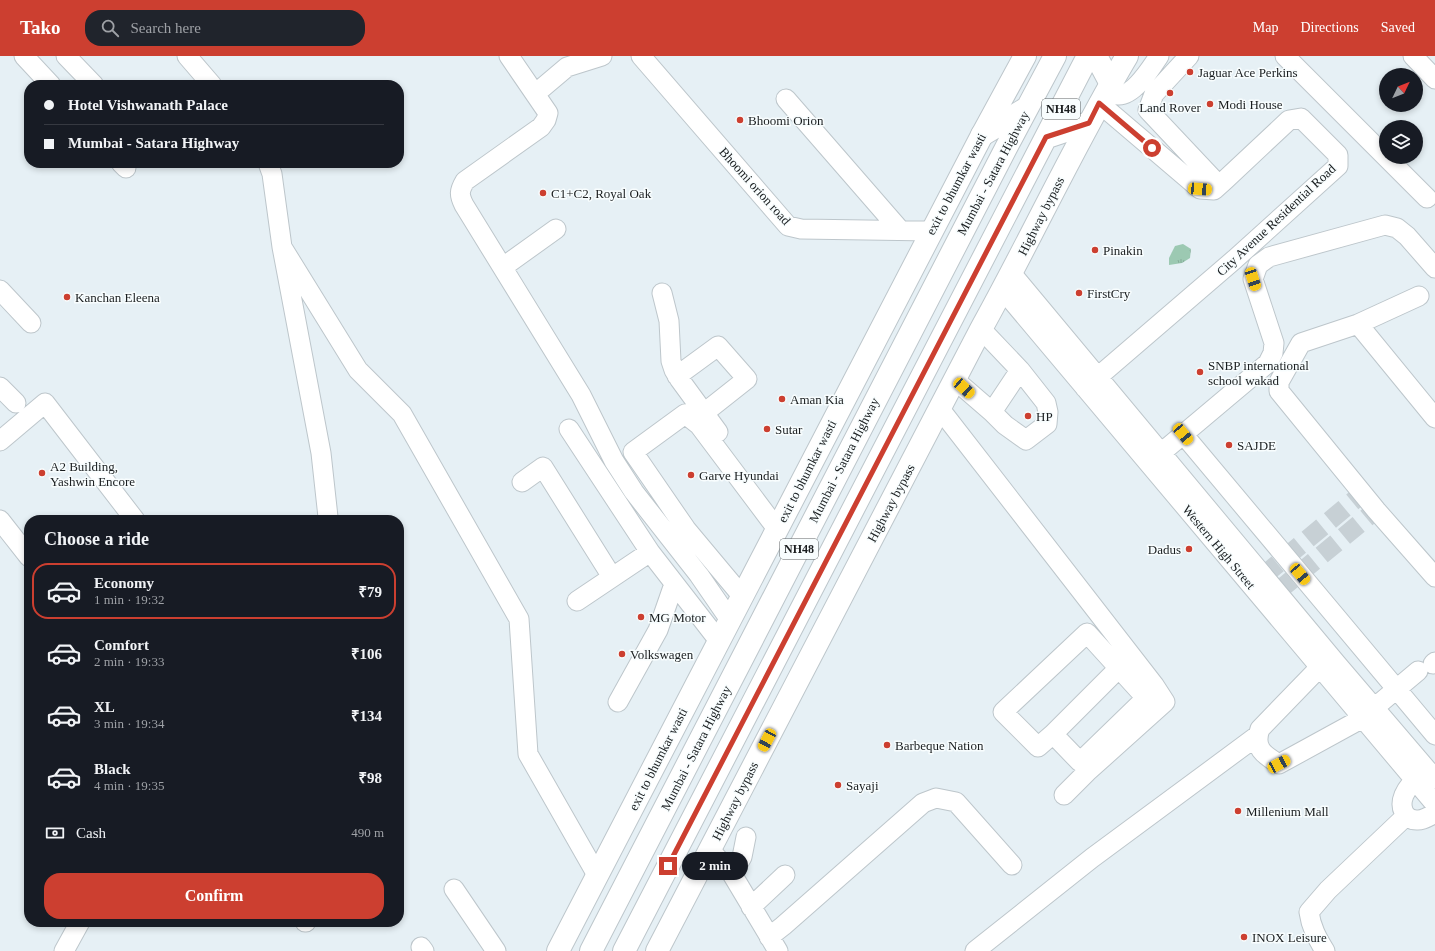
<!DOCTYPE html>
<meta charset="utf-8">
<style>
:root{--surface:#171b24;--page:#20242c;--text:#f1f3f6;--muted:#9ea1a6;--line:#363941;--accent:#cc3f30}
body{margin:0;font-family:"Times New Roman",serif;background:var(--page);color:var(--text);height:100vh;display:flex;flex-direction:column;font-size:15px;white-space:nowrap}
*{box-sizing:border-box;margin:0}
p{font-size:13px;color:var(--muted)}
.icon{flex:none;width:22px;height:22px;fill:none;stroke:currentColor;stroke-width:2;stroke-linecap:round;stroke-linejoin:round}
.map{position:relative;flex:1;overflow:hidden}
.sheet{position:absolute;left:24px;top:459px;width:380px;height:412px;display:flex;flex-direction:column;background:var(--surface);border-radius:16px;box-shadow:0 2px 6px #0003}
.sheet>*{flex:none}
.top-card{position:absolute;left:24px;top:24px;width:380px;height:88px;border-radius:16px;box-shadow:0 2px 6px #0003;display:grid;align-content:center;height:88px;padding:0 20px;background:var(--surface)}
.needle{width:26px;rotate:47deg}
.buttons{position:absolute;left:1379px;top:12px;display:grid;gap:8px}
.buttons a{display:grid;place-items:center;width:44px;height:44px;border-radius:50%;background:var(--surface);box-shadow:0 2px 6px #0003;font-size:20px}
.end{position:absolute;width:18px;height:18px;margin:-9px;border:5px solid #cc3f30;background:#fff;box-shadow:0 0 0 2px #fff}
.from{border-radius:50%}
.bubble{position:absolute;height:28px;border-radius:14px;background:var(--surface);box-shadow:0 2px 6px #0003;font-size:13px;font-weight:700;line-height:28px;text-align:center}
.car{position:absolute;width:12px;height:24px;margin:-12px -6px;border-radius:5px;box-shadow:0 0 3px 1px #0007;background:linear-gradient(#f5c518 24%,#345 0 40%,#f5c518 0 76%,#345 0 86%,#f5c518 0)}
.top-card b{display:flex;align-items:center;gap:14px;height:38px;font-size:15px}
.top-card b+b{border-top:1px solid var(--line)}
.top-card i{width:10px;height:10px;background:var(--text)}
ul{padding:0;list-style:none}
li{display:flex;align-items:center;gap:12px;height:56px;margin:0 8px 6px;padding:0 12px;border:2px solid transparent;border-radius:16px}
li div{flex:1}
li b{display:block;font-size:15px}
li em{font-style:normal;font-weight:700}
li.current{border-color:var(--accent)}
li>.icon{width:36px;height:36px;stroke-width:1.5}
h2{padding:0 20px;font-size:18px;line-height:48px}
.pay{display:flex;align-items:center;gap:10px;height:44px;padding:0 20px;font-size:15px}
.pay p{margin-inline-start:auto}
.primary-button{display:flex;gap:8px;margin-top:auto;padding:8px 20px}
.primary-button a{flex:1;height:46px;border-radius:16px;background:var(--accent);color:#fff;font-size:16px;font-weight:700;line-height:46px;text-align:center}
header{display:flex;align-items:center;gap:24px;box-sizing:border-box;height:56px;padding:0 20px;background:var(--accent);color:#fff}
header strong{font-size:19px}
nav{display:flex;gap:22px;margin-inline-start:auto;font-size:14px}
.search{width:280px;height:36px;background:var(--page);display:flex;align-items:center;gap:10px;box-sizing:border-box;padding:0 14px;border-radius:16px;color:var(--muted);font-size:15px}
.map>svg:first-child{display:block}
.grass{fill:url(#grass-tufts)}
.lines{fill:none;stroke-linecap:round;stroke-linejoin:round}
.minor-tunnel{stroke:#c7d0d5;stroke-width:19;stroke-dasharray:19 10;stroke-linecap:butt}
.minor-casing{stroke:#bdc6cb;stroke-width:21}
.major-casing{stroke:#bdc6cb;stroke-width:24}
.highway-casing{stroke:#bdc6cb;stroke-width:24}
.minor{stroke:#fff;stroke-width:19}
.major{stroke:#fff;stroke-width:22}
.highway{stroke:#fff;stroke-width:22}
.route{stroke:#cc3f30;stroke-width:5}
.poi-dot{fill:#cc3f30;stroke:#f8fdfe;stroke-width:1.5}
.labels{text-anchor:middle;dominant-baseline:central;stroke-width:3;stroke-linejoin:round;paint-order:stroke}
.shield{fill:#f8fdfe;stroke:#5c6062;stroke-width:1}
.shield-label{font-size:12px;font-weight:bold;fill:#191d1f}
.poi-label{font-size:13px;fill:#191d1f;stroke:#f8fdfe;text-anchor:start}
.street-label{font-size:13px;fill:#191d1f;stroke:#f8fdfe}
</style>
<header>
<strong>Tako</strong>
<div class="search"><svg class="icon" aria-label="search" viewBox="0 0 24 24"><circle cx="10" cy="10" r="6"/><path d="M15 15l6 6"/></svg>Search here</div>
<nav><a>Map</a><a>Directions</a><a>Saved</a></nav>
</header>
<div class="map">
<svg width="1435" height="895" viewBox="0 0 1435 895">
<defs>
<pattern id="grass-tufts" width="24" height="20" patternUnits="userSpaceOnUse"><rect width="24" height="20" fill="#9cc9b2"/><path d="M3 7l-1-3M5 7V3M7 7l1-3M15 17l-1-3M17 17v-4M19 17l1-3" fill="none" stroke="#86ac99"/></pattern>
</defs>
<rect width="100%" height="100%" fill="#e6f0f5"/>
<path class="grass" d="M 1183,188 L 1191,193 L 1190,202 L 1182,207 L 1169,209 L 1169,202 L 1175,190 Z"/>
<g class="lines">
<path class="minor-tunnel" d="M 1263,520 L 1363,437
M 1277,536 L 1376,454"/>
<defs>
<path id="minor" d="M 24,0 L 51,29
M 66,0 L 94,29
M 187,0 L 212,29
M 509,0 L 548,57 L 546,64 L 541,71 L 465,125 C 459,135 459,139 464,149 L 581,339 L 614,405 L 634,436 L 699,519 L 730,564
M 641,0 L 788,170 L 801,173 L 931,175
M 1189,0 L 1154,38 L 1148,54 L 1213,123
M 1285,0 L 1386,101
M 1413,0 L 1435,23
M 1106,36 C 1109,37 1114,39 1118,39 C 1134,40 1151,12 1159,0
M 535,38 L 567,11 L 602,0
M 786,43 L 900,174
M 1386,101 L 1427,142
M 121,107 L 126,112
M 268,107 L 272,118 L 282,191 L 321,397 L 328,461 L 326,464
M 282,191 L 358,314 L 402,358 L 519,563 L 528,698 L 597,819
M 503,211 L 556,173
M 1012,218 L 1336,607 L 1435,723
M 0,234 L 31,267
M 1003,234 L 1435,748
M 662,237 L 669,265 L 671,305 L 674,314 L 680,324 L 718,376
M 1419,240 L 1358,268 L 1301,287 L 1279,326 L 1279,335 L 1376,454 L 1435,521
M 1358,268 L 1435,362
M 677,320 L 718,290 L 747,323 L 704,357
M 955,324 L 992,356 L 1020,314 L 981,273
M 0,331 L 16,347
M 1085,332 L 1235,203 L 1338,110 L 1338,99 L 1301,62 L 1289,64 L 1225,124 L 1214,134 L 1200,133 L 1099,47
M 940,353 L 1154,629 L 1165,646 L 1087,716 L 1064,739
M 992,356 L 1005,369 L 1026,384 L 1047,368 L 1048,356 L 1046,347 L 1020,314
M 569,373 L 650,496
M 1183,378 L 1435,679
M 0,385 L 45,347 L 135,464
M 1161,397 L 1268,307 L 1273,297 L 1274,287 L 1253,223 L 1258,209 L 1269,201 L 1385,169 L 1397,172 L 1407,180 L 1435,212
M 522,426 L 543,411 L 612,521
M 0,464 L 29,501
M 742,540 L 686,473 L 633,396 L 685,358 L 699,369 L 777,473
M 577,545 L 650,496 L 719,585
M 1433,608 L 1435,606
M 1320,611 L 1260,673 C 1253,692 1264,699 1279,708 L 1363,662
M 618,646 L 658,574 L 674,528
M 1374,652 L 1418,615
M 1053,678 L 1038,691 L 1003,656 L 1087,577 L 1146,642 L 1080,706 L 1053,678 L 1131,600
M 1424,715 C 1417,721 1408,730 1404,739 C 1399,751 1404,765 1418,764 C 1424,764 1430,760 1435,757
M 710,794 L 732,818 L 778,895
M 732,818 L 742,801 L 746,781
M 454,833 L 496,895
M 751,851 L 785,819
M 305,866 L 306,866
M 769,881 L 783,870 L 923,747 L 936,742 L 956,746 L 1012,809
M 421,891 L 424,895
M 64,895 L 80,866
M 975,895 L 1092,802 L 1257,680
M 1325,895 C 1317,882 1311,871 1309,856 L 1328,834 L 1406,760"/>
<path id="major" d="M 558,895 L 982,79 L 1025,0
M 657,895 L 981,273 C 1031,183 1074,89 1127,0"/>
<path id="highway" d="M 1096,0 L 1111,28
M 982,79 L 1027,52
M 1047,81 L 1089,67
M 591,895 L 1006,92 L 1055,0
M 624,895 L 1088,0"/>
</defs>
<use href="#minor" class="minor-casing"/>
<use href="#major" class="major-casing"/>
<use href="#highway" class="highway-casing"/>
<use href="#minor" class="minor"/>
<use href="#major" class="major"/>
<use href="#highway" class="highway"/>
</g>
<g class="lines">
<path class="route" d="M 668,810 L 1046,81 L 1089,67 L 1099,47 L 1152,92"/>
</g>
<g class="poi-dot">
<circle cx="1190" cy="16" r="4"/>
<circle cx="1170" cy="37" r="4"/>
<circle cx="1210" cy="48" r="4"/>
<circle cx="740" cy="64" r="4"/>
<circle cx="543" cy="137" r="4"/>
<circle cx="1095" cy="194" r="4"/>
<circle cx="1079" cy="237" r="4"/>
<circle cx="67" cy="241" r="4"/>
<circle cx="1200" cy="316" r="4"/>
<circle cx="782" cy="343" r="4"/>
<circle cx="1028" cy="360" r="4"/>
<circle cx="767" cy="373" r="4"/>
<circle cx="1229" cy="389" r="4"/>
<circle cx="42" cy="417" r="4"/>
<circle cx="691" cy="419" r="4"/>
<circle cx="1189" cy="493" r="4"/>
<circle cx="641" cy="561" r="4"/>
<circle cx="622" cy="598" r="4"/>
<circle cx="887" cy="689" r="4"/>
<circle cx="838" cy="729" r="4"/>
<circle cx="1238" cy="755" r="4"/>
<circle cx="1244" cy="881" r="4"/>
</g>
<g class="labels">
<g class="shield">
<rect x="1042" y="43" width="38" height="20" rx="3"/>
<rect x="780" y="483" width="38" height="20" rx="3"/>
</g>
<g class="shield-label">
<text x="1061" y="53">NH48</text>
<text x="799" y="493">NH48</text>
</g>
<g class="poi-label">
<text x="1198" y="16">Jaguar Ace Perkins</text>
<text x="1218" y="48">Modi House</text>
<text x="1170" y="51" text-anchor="middle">Land Rover</text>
<text x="748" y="64">Bhoomi Orion</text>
<text x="551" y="137">C1+C2, Royal Oak</text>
<text x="1103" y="194">Pinakin</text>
<text x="1087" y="237">FirstCry</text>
<text x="75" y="241">Kanchan Eleena</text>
<text x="1208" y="309">SNBP international<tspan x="1208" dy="15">school wakad</tspan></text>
<text x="790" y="343">Aman Kia</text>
<text x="1036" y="360">HP</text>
<text x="775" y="373">Sutar</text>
<text x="1237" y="389">SAJDE</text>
<text x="50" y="410">A2 Building,<tspan x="50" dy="15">Yashwin Encore</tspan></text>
<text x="699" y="419">Garve Hyundai</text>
<text x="1181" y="493" text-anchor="end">Dadus</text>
<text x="649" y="561">MG Motor</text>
<text x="630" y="598">Volkswagen</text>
<text x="895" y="689">Barbeque Nation</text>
<text x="846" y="729">Sayaji</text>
<text x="1246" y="755">Millenium Mall</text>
<text x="1252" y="881">INOX Leisure</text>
</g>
<g class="street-label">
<text transform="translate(993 117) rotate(-62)">Mumbai - Satara Highway</text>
<text transform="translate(956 128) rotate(-62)">exit to bhumkar wasti</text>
<text transform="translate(755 130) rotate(48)">Bhoomi orion road</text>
<text transform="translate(1041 160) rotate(-63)">Highway bypass</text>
<text transform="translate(1276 164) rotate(-43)">City Avenue Residential Road</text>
<text transform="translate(844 404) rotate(-63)">Mumbai - Satara Highway</text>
<text transform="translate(807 415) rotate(-63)">exit to bhumkar wasti</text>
<text transform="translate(891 447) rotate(-62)">Highway bypass</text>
<text transform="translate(1219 491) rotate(50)">Western High Street</text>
<text transform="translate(696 692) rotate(-63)">Mumbai - Satara Highway</text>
<text transform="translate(658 703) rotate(-63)">exit to bhumkar wasti</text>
<text transform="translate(735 745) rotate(-63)">Highway bypass</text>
</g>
</g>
</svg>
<div class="buttons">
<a><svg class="needle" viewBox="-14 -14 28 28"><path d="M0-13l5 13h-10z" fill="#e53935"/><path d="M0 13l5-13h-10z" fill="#9ea1a6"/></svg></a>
<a><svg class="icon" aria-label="layers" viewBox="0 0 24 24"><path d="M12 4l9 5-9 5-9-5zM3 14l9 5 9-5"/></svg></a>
</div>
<i class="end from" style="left:1152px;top:92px"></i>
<i class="end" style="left:668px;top:810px"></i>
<div class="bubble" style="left:682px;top:796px;width:66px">2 min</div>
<i class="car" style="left:1200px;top:133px;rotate:94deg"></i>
<i class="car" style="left:1253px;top:223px;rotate:162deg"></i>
<i class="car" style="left:964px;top:332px;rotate:132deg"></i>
<i class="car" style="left:1183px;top:378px;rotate:140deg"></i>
<i class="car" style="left:1300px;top:518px;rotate:140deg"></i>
<i class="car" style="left:767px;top:684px;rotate:208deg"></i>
<i class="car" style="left:1279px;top:708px;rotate:62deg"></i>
<div class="top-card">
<b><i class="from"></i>Hotel Vishwanath Palace</b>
<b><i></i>Mumbai - Satara Highway</b>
</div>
<section class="sheet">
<h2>Choose a ride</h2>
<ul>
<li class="current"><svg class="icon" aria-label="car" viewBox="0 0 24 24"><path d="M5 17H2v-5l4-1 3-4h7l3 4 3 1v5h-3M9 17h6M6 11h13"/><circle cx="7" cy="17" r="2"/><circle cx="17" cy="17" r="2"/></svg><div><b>Economy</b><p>1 min · 19:32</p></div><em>₹79</em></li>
<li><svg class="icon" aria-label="car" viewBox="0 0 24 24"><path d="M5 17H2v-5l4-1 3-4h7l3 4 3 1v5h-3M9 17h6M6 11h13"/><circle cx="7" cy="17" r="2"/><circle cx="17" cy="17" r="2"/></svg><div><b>Comfort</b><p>2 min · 19:33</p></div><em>₹106</em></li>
<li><svg class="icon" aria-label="car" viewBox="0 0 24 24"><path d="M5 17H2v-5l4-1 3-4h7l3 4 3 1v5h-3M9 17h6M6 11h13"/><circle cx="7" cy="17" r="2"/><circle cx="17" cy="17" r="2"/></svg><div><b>XL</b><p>3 min · 19:34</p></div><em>₹134</em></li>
<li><svg class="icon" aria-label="car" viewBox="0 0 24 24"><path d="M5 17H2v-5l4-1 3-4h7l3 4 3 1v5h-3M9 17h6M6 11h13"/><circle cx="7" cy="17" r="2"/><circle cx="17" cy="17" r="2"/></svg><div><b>Black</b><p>4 min · 19:35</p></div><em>₹98</em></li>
</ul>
<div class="pay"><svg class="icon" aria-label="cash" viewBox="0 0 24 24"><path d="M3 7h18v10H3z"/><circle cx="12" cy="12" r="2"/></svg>Cash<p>490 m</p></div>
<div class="primary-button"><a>Confirm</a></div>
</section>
</div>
